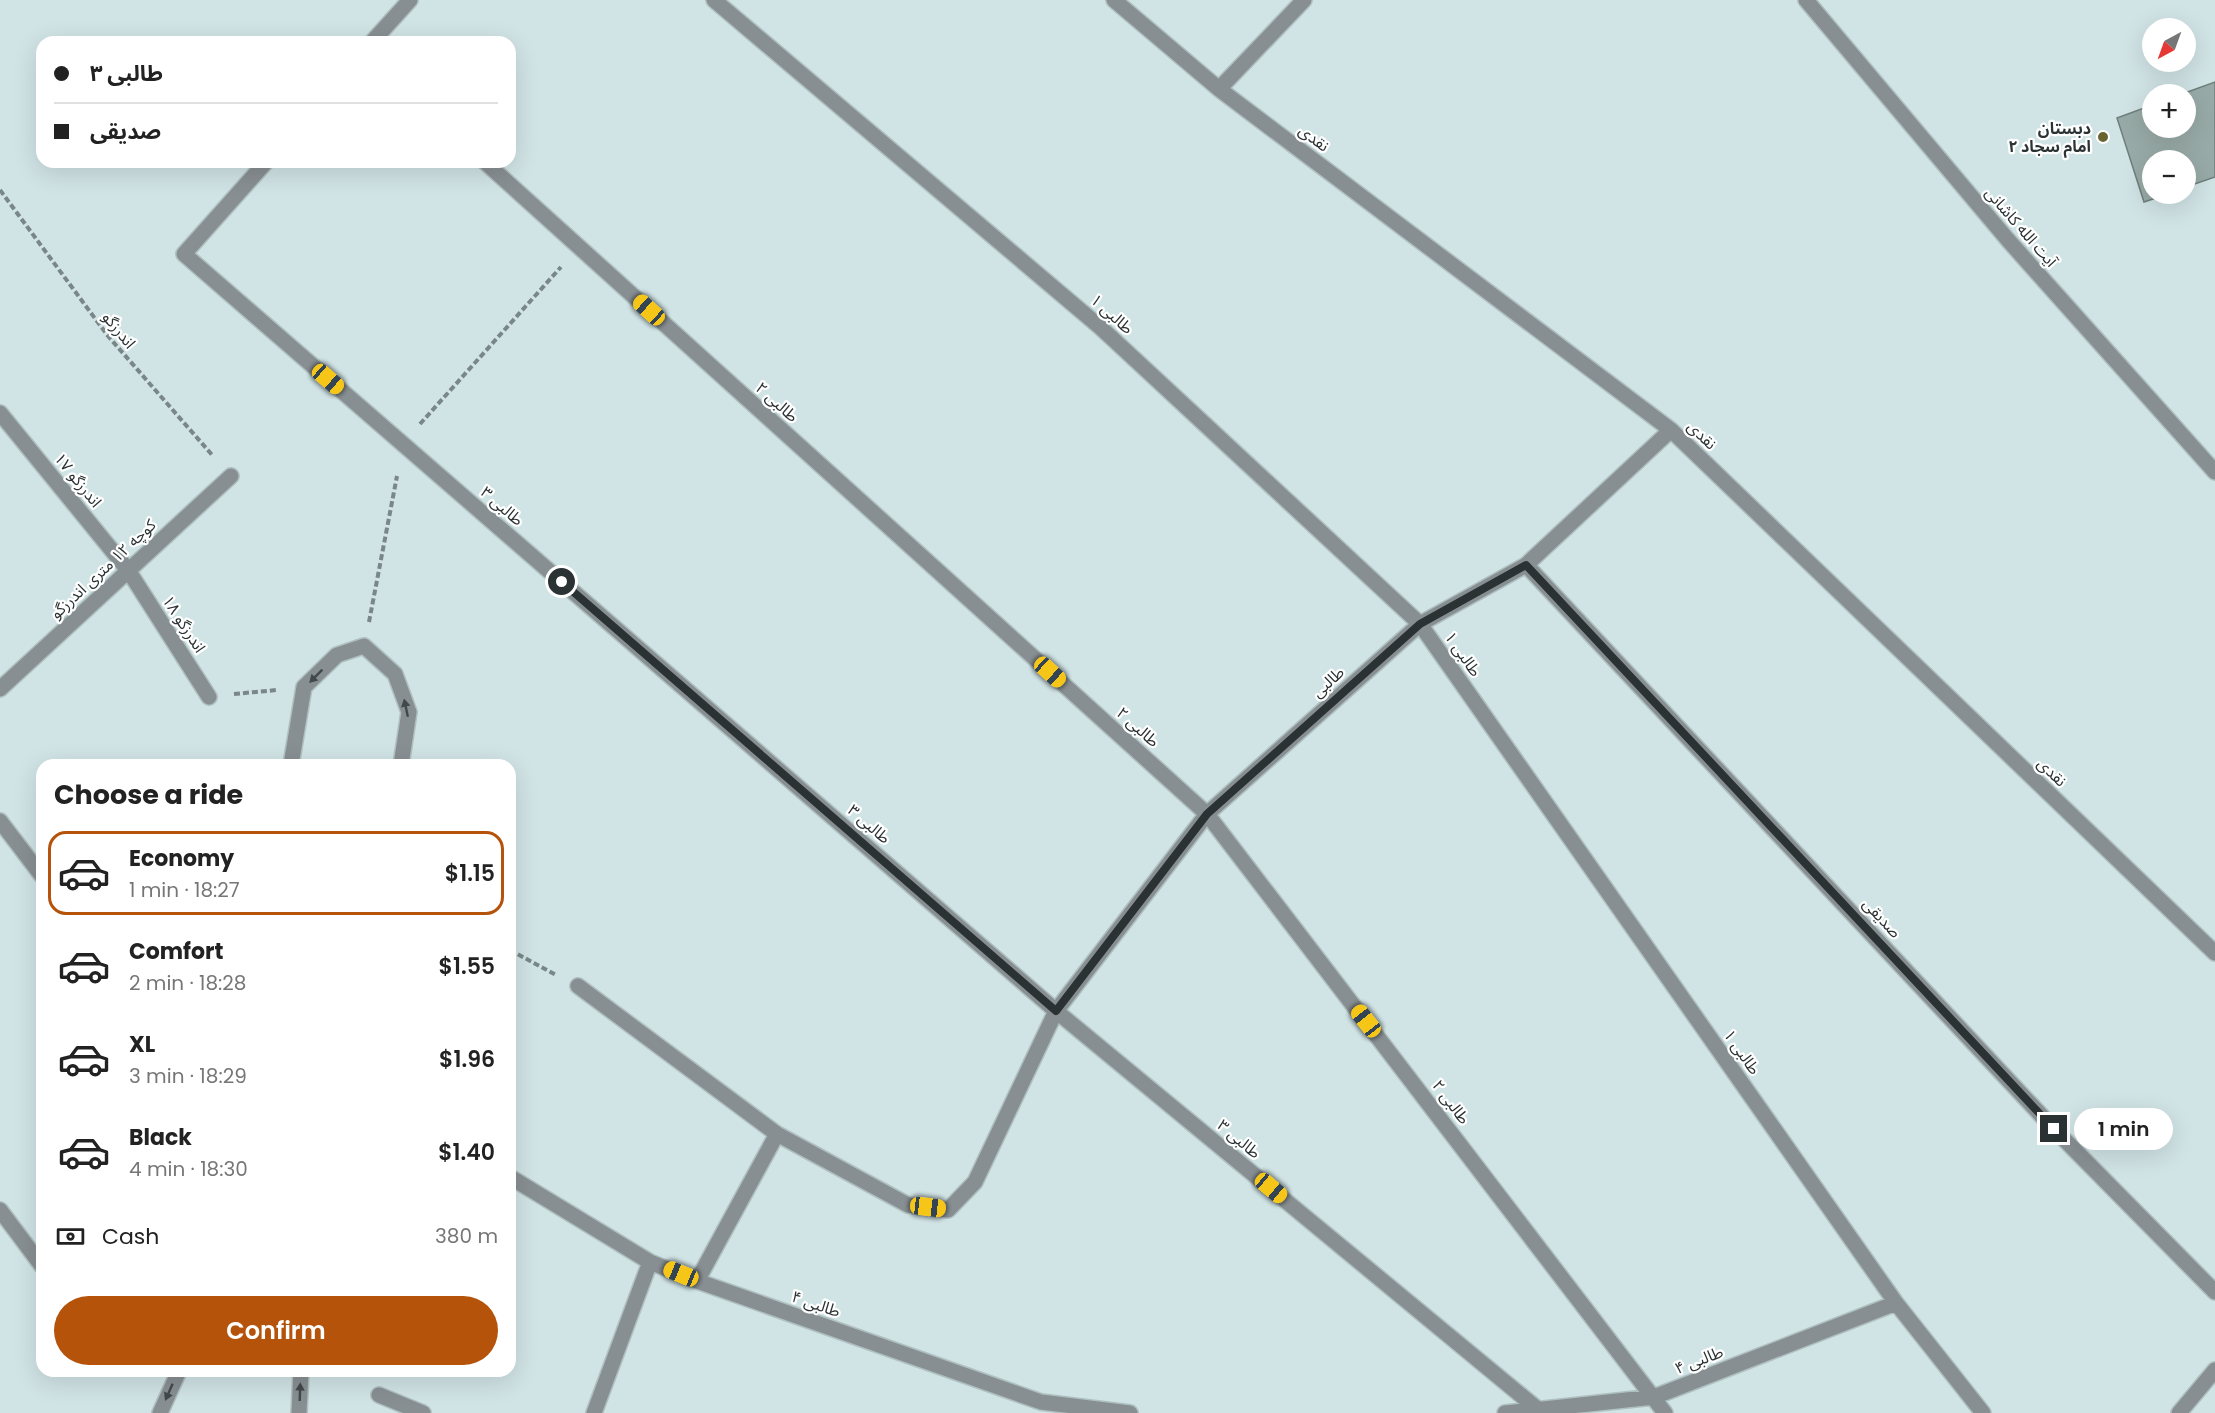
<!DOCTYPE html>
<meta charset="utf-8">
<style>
:root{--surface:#fff;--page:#f6f6f6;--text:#222;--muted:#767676;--line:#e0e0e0;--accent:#b45309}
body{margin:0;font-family:Poppins,"Noto Sans Arabic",sans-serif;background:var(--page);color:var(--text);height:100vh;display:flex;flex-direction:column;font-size:22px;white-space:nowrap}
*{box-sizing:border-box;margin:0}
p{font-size:20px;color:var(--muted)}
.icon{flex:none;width:33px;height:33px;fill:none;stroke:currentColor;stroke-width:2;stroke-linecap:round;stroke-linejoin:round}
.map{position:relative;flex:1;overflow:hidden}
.drawer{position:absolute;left:36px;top:759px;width:480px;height:618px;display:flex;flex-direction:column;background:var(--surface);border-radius:18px;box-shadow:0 6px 24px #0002}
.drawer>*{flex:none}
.hud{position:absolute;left:36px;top:36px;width:480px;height:132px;border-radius:18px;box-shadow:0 6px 24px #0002;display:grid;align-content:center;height:132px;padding:0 18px;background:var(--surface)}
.needle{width:39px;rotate:221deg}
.controls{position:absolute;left:2142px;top:18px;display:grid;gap:12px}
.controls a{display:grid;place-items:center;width:54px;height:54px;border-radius:50%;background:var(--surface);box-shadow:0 6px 24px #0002;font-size:30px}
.end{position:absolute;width:27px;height:27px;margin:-14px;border:8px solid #2b3233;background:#fff;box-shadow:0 0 0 3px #fff}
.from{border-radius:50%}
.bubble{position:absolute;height:42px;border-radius:21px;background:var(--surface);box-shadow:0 6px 24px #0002;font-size:20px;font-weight:600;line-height:42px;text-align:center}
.car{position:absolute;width:18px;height:36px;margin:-18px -9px;border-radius:8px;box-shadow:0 0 4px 2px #0007;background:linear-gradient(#f5c518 24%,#345 0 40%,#f5c518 0 76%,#345 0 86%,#f5c518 0)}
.hud b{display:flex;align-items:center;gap:21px;height:57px;font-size:22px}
.hud b+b{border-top:2px solid var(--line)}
.hud i{width:15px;height:15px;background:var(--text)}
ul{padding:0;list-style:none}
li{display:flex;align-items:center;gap:18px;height:84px;margin:0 12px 9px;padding:0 6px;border:3px solid transparent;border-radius:18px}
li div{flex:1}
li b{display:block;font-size:22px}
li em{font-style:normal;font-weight:600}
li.active{border-color:var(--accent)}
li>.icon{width:54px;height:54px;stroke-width:1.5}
h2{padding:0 18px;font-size:27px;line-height:72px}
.pay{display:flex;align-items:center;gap:15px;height:66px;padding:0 18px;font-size:22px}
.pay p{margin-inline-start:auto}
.action{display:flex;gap:12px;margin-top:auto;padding:12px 18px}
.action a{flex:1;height:69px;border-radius:36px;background:var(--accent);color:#fff;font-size:24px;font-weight:600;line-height:69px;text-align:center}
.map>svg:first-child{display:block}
.building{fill:#98aaa7;stroke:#6e7f7c;stroke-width:1.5}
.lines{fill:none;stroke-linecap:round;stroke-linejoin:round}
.minor-casing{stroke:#afc0c1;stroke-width:18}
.path{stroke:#7a8788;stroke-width:4;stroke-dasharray:6 3;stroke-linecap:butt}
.minor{stroke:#888f92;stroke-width:15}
.oneway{fill:#42494b}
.route{stroke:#2b3233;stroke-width:8}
.poi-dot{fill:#686430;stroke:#fff;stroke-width:2}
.labels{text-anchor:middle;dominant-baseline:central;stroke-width:4.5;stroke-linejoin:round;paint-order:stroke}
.poi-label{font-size:16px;font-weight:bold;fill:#2b3233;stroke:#fff;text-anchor:end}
.street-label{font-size:16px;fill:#2b3233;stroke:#fff}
</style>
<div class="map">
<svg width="2215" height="1413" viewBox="0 0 2215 1413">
<rect width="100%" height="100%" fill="#d0e3e5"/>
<path class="building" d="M 2215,82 L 2215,177 L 2186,187 L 2186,160 L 2152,160 L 2152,194 L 2168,194 L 2144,202 L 2117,118 L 2152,105 L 2152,128 L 2186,128 L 2186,94 L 2182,94 Z"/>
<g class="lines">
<defs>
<path id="minor" d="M 714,0 L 1100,327 L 1420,624 L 1896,1303 L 1983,1413
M 1114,0 L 1219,89 L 1671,430 L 2215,953
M 1806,0 L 2008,240 L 2215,472
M 372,42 L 410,0
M 1219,89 L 1304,0
M 266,162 L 184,254 L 1056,1011 L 1540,1411
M 485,162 L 1207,814 L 1665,1413
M 0,413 L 128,570 L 209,697
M 1526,565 L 2054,1129 L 2215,1292
M 0,689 L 231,476
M 291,765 L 304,687 L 337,655 L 364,646 L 395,674 L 409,712 L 401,765
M 0,821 L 42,876
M 578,986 L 777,1134 L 908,1205 L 948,1210 L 975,1182 L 1056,1011 L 1207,814 L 1420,624 L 1526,565 L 1671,430
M 510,1177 L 650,1262 L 697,1281 L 1041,1402 L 1130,1413
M 0,1210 L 42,1266
M 697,1281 L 777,1134
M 379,1395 L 423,1413
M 160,1413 L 179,1371
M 299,1413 L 301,1371
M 594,1413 L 650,1262
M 1505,1413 L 1654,1397 L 1896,1303
M 2179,1413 L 2215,1370"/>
</defs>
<use href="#minor" class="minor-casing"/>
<path class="path" d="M 0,190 L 108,336 L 213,456
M 420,424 L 561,267
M 369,622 L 397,476
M 234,694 L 277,690
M 510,950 L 556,975"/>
<use href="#minor" class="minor"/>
</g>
<defs><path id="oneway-solid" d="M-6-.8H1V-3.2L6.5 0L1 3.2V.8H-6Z" transform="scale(1.5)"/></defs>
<g class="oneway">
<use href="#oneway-solid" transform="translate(316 676) rotate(135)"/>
<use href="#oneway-solid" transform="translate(406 708) rotate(-102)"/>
<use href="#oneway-solid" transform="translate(169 1392) rotate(114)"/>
<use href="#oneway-solid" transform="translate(300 1392) rotate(-88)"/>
</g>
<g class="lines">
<path class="route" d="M 562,582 L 1056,1011 L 1207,814 L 1420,624 L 1526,565 L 2054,1129"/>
</g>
<circle class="poi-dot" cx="2103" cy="137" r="6"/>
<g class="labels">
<g class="poi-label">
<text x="2091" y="128">دبستان<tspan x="2091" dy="18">امام سجاد ۲</tspan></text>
</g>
<g class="street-label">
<text transform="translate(1314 138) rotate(37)">نقدی</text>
<text transform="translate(2021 227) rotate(49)">آیت الله کاشانی</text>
<text transform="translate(1112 314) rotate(42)">طالبی ۱</text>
<text transform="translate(119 330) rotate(51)">اندرزگو</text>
<text transform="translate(777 402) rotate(42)">طالبی ۲</text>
<text transform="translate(1702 435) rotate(44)">نقدی</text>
<text transform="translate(78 480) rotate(51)">اندرزگو ۱۷</text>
<text transform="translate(502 506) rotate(41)">طالبی ۳</text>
<text transform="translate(103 569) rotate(-43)">کوچه ۱۲ متری اندرزگو</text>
<text transform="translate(184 624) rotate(57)">اندرزگو ۱۸</text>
<text transform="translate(1463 654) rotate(55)">طالبی ۱</text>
<text transform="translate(1328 682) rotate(-42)">طالبی</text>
<text transform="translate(1138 727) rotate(42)">طالبی ۲</text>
<text transform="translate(2052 772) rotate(44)">نقدی</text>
<text transform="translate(869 824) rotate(41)">طالبی ۳</text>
<text transform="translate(1882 918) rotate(47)">صدیقی</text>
<text transform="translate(1742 1052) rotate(55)">طالبی ۱</text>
<text transform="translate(1451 1102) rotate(53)">طالبی ۲</text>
<text transform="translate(1239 1139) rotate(40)">طالبی ۳</text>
<text transform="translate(816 1304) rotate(19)">طالبی ۴</text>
<text transform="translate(1699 1360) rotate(-21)">طالبی ۴</text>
</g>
</g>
</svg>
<div class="controls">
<a><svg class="needle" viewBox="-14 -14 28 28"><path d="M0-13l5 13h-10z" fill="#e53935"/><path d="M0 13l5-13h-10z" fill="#767676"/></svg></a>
<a>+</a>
<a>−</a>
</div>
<i class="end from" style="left:562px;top:582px"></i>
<i class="end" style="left:2054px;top:1129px"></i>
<div class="bubble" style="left:2074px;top:1108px;width:99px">1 min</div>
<i class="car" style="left:649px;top:310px;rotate:312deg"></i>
<i class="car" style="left:328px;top:379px;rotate:131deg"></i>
<i class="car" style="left:1050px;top:672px;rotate:132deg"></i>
<i class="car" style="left:1366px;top:1021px;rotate:322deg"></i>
<i class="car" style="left:1271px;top:1188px;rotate:130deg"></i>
<i class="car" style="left:928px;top:1207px;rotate:97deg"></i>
<i class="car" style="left:681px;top:1274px;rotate:292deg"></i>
<div class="hud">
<b><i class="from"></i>طالبی ۳</b>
<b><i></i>صدیقی</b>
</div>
<section class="drawer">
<h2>Choose a ride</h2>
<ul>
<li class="active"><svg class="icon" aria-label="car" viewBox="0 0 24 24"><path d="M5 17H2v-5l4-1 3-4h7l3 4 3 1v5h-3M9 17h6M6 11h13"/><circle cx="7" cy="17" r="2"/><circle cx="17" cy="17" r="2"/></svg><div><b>Economy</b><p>1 min · 18:27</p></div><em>$1.15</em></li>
<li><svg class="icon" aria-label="car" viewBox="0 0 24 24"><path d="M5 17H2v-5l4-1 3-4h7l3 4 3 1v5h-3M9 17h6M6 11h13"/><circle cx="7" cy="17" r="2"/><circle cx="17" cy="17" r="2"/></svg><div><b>Comfort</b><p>2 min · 18:28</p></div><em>$1.55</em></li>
<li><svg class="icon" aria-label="car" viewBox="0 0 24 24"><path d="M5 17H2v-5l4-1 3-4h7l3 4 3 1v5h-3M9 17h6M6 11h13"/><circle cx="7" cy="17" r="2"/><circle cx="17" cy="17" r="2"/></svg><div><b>XL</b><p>3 min · 18:29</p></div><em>$1.96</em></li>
<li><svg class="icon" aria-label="car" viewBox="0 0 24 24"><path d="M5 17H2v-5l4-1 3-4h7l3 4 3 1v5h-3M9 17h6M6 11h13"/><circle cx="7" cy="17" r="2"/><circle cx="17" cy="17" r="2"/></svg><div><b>Black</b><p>4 min · 18:30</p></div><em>$1.40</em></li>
</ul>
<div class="pay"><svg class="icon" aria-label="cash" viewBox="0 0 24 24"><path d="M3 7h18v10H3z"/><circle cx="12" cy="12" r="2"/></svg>Cash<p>380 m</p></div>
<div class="action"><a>Confirm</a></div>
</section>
</div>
